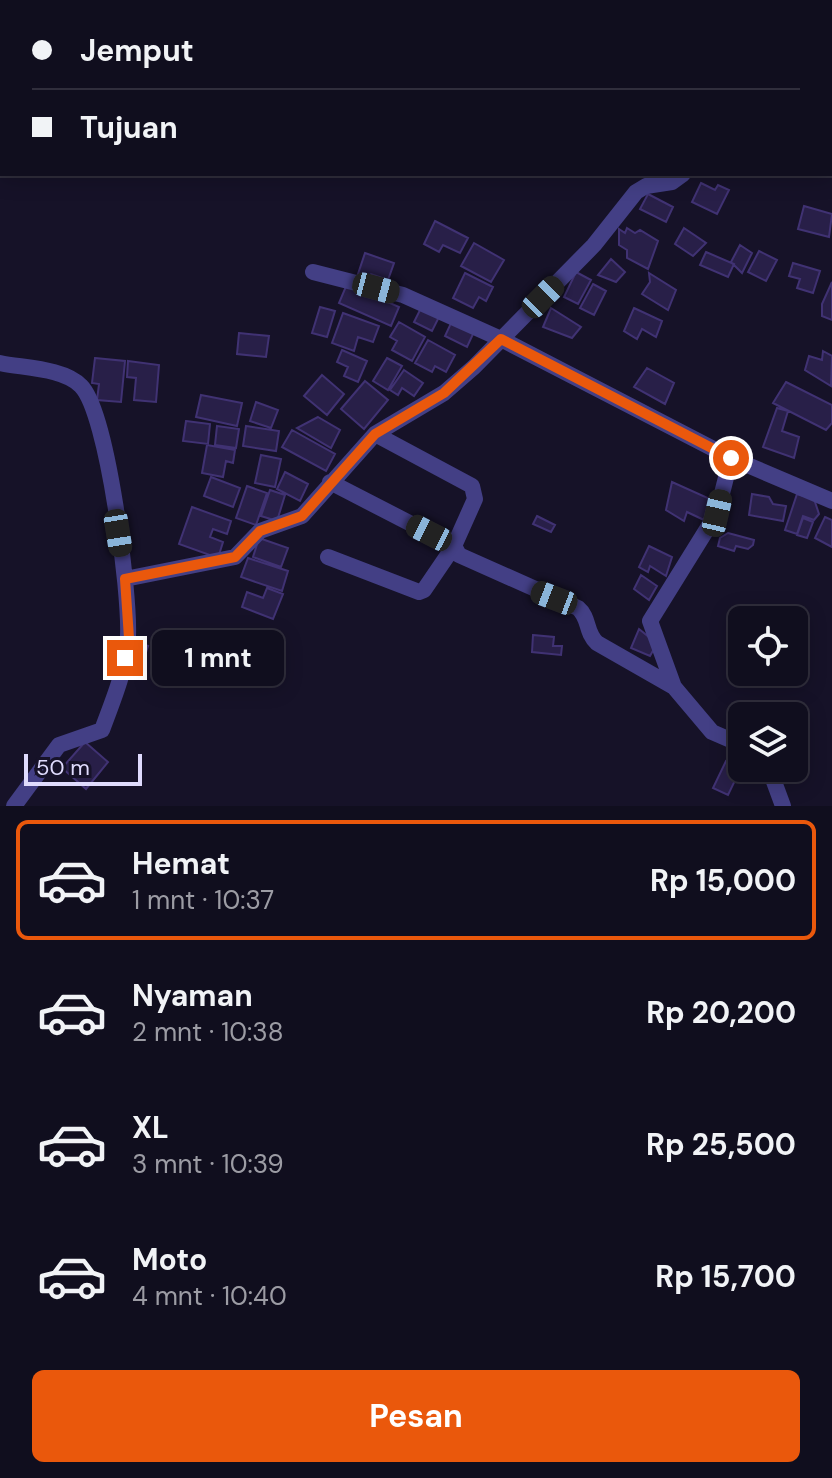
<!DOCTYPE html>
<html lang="id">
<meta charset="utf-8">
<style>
:root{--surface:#100e1e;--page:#1e1c2b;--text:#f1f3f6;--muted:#9c9ca4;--line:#302e3c;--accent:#ea580c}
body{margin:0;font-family:"DM Sans",sans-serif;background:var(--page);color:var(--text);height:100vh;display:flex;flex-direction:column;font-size:30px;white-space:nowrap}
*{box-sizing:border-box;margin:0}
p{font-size:26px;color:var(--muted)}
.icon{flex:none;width:44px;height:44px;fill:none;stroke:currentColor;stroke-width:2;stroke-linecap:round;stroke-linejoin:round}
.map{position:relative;height:806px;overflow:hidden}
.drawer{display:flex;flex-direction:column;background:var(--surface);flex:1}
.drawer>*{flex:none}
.guide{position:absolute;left:0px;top:0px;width:832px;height:176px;box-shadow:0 4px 20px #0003,0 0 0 2px var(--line);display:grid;align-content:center;height:176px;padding:0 32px;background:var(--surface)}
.buttons{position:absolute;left:728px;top:606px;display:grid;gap:16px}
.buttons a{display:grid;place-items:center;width:80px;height:80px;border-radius:12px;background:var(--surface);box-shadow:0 4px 20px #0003,0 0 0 2px var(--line);font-size:40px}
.scale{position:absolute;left:24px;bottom:20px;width:118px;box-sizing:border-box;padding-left:8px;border:4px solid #dfdbfd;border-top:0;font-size:22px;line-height:28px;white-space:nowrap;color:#dfdbfd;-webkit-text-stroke:6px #161228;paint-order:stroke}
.end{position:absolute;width:36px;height:36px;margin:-18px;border:10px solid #ea580c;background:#fff;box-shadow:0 0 0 4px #fff}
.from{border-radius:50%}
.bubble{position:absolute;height:56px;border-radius:12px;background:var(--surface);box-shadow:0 4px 20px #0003,0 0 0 2px var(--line);font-size:26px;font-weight:700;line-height:56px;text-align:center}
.car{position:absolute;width:24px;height:48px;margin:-24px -12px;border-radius:10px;box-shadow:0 0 6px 2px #0007;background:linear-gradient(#222 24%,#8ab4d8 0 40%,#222 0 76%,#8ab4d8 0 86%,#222 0)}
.guide b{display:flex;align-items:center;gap:28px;height:76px;font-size:30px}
.guide b+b{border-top:2px solid var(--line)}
.guide i{width:20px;height:20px;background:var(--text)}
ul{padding:14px 0 0;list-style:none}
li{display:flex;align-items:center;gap:24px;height:120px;margin:0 16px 12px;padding:0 16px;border:4px solid transparent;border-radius:12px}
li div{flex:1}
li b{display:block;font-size:30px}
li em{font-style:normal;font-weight:700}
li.active{border-color:var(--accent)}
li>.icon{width:72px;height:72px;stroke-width:1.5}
.cta{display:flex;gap:16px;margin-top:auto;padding:16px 32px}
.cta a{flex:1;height:92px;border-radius:12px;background:var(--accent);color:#fff;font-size:32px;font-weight:700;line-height:92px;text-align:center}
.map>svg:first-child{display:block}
.building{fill:#281f48;stroke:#403273;stroke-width:2}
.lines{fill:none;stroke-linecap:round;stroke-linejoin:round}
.street{stroke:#433f85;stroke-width:16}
.route{stroke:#ea580c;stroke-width:10}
</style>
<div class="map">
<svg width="832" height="806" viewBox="0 0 832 806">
<rect width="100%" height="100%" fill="#161228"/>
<path class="building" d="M 701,183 L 715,190 L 718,185 L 729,190 L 717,214 L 692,202 Z
M 648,194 L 673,207 L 666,222 L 640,209 Z
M 804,206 L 832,214 L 829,237 L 798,229 Z
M 435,221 L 468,238 L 460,253 L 443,245 L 439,252 L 424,244 Z
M 627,228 L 635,233 L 640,230 L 658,241 L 648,269 L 627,258 L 627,250 L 619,245 L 619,229 L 625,233 Z
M 684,228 L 706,243 L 693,256 L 675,244 Z
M 474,243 L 504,260 L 491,282 L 461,266 Z
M 740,245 L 752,253 L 742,273 L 731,262 Z
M 759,251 L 777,260 L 766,281 L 748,272 Z
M 706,252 L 734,264 L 728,277 L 700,265 Z
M 365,253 L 394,263 L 388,280 L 371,274 L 368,282 L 357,277 Z
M 611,259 L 625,272 L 616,282 L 598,275 Z
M 793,263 L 820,271 L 813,293 L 797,288 L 800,279 L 789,276 Z
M 576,272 L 591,280 L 578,304 L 564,297 Z
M 465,273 L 493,287 L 486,301 L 479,297 L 473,308 L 453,298 Z
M 649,273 L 676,290 L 668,310 L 642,294 L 650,282 Z
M 832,282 L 832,320 L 822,316 L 822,304 Z
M 347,284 L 399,307 L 391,326 L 339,303 Z
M 593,284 L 606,291 L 594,315 L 580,308 Z
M 320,307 L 335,311 L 327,337 L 312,333 Z
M 421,308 L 439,317 L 432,331 L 414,322 Z
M 551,308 L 581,327 L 572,338 L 543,327 Z
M 634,308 L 662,321 L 656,337 L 642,329 L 637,339 L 624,331 Z
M 343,313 L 379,326 L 373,342 L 358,337 L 354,351 L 332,343 Z
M 452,321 L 474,332 L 467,347 L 445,336 Z
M 399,322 L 425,337 L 412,361 L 392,350 L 397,341 L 390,337 Z
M 239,333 L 269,336 L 266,357 L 237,354 Z
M 428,340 L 455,355 L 446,372 L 435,366 L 432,372 L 415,363 Z
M 342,350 L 367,361 L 358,382 L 344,376 L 348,367 L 337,362 Z
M 823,351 L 832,356 L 831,386 L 805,370 L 809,356 L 822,360 Z
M 95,358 L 125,361 L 121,402 L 97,400 L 99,384 L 92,383 Z
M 387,358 L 402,366 L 388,390 L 373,381 Z
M 128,361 L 159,365 L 156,402 L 134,400 L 136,378 L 127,377 Z
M 647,368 L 674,383 L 665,404 L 634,387 Z
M 404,370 L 423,383 L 414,396 L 402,388 L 398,395 L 390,390 Z
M 322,375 L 344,394 L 327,415 L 304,396 Z
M 365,381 L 388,400 L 364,429 L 341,409 Z
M 786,382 L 832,405 L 832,423 L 826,430 L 773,403 Z
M 201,395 L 242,403 L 237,426 L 196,417 Z
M 256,402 L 278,410 L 271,428 L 250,421 Z
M 777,408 L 788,411 L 782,431 L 799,437 L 794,458 L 763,447 Z
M 318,417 L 340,430 L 331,448 L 297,428 Z
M 186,421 L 210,424 L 208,444 L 183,441 Z
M 217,426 L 239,429 L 236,448 L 215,445 Z
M 246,426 L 279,431 L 276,451 L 243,446 Z
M 292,430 L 335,454 L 326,471 L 282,447 Z
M 207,445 L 235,450 L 233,463 L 226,461 L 223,477 L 202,473 Z
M 261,455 L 281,459 L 275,487 L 255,483 Z
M 285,472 L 308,484 L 300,501 L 277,489 Z
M 211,477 L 240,488 L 233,507 L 204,496 Z
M 672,482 L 710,499 L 704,520 L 687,512 L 684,521 L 666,510 Z
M 247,486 L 267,493 L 256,525 L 236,518 Z
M 270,490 L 285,495 L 277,521 L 261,516 Z
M 752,494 L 769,497 L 773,504 L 786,506 L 783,521 L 749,515 Z
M 797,494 L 814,499 L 819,514 L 814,520 L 803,516 L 797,534 L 785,530 Z
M 192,507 L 231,521 L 227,534 L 213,529 L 210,537 L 223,542 L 218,558 L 179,544 Z
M 537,516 L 555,525 L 551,532 L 533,524 Z
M 825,517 L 832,520 L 832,547 L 815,538 Z
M 803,518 L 813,522 L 807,538 L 797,535 Z
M 728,533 L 754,540 L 753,545 L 748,549 L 736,546 L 734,551 L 718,546 L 720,538 Z
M 259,538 L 288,548 L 281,567 L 253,557 Z
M 649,546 L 672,557 L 666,576 L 650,566 L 648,572 L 639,567 Z
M 248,558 L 288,571 L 282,591 L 241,577 Z
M 641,575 L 657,586 L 649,600 L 634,589 Z
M 267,588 L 283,594 L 273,619 L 242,607 L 247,592 L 263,598 Z
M 639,629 L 650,638 L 655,647 L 650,656 L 631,648 Z
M 533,635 L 554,637 L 553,646 L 562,646 L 561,655 L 532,652 Z
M 227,639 L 249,643 L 245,660 L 223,656 Z
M 163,640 L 184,642 L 182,666 L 161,664 Z
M 136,642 L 148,646 L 142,665 L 130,661 Z
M 85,742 L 108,762 L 86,789 L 62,768 Z
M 726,761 L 741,768 L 728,795 L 713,788 Z"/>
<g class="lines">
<path class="street" d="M 806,2 L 807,0
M 313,272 L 403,295 L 501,339 L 731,458 L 832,501
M 0,363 C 23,368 64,368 81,386 C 108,413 130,594 128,636 C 127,668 113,700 102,730 L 59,745 L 14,806
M 375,434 L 472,486 L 475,499 L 454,546 L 459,555 L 578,608 C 590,618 585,632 597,643 L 674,687 L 712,732 L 742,745
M 328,557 L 419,592 L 424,590 L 454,546 L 330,482
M 125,579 L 235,557 L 260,531 L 302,516 L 375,434 L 444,393 L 474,367 L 594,245 L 636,192 L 646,186 L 672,182 L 683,174
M 674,687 L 650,621 L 717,513 L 731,458
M 769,768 L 783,806"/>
</g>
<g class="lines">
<path class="route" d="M 125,658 L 129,638 L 125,579 L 235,557 L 260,531 L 302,516 L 375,434 L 444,393 L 501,339 L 731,458"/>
</g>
</svg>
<div class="buttons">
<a><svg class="icon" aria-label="locate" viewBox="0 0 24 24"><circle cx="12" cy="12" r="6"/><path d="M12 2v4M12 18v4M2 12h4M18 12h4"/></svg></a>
<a><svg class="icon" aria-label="layers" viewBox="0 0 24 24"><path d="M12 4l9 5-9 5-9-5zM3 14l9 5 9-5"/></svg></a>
</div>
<div class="scale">50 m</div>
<i class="end from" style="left:731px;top:458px"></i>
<i class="end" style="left:125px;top:658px"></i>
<div class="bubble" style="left:152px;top:630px;width:132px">1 mnt</div>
<i class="car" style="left:376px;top:288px;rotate:105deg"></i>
<i class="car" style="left:543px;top:297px;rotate:45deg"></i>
<i class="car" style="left:717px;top:513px;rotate:13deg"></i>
<i class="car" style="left:118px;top:533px;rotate:171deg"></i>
<i class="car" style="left:429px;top:533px;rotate:297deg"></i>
<i class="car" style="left:554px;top:598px;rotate:291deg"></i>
<div class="guide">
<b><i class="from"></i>Jemput</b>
<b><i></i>Tujuan</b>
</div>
</div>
<section class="drawer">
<ul>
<li class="active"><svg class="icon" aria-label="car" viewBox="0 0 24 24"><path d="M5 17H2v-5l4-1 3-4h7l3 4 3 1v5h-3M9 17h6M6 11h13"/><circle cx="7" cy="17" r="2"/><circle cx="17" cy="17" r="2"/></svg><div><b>Hemat</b><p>1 mnt · 10:37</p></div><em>Rp 15,000</em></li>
<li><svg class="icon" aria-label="car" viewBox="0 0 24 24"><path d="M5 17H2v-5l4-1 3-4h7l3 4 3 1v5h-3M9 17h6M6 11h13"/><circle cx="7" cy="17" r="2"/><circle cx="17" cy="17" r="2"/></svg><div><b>Nyaman</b><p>2 mnt · 10:38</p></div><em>Rp 20,200</em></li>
<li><svg class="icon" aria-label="car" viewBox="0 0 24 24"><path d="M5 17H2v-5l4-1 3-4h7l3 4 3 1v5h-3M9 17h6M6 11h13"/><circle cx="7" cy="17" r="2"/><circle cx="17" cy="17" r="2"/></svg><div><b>XL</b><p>3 mnt · 10:39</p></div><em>Rp 25,500</em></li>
<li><svg class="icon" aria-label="car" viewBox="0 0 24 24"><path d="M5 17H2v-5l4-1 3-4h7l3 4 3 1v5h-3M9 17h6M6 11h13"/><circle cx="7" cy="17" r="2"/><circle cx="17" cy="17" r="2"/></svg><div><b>Moto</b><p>4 mnt · 10:40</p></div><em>Rp 15,700</em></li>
</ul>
<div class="cta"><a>Pesan</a></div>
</section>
